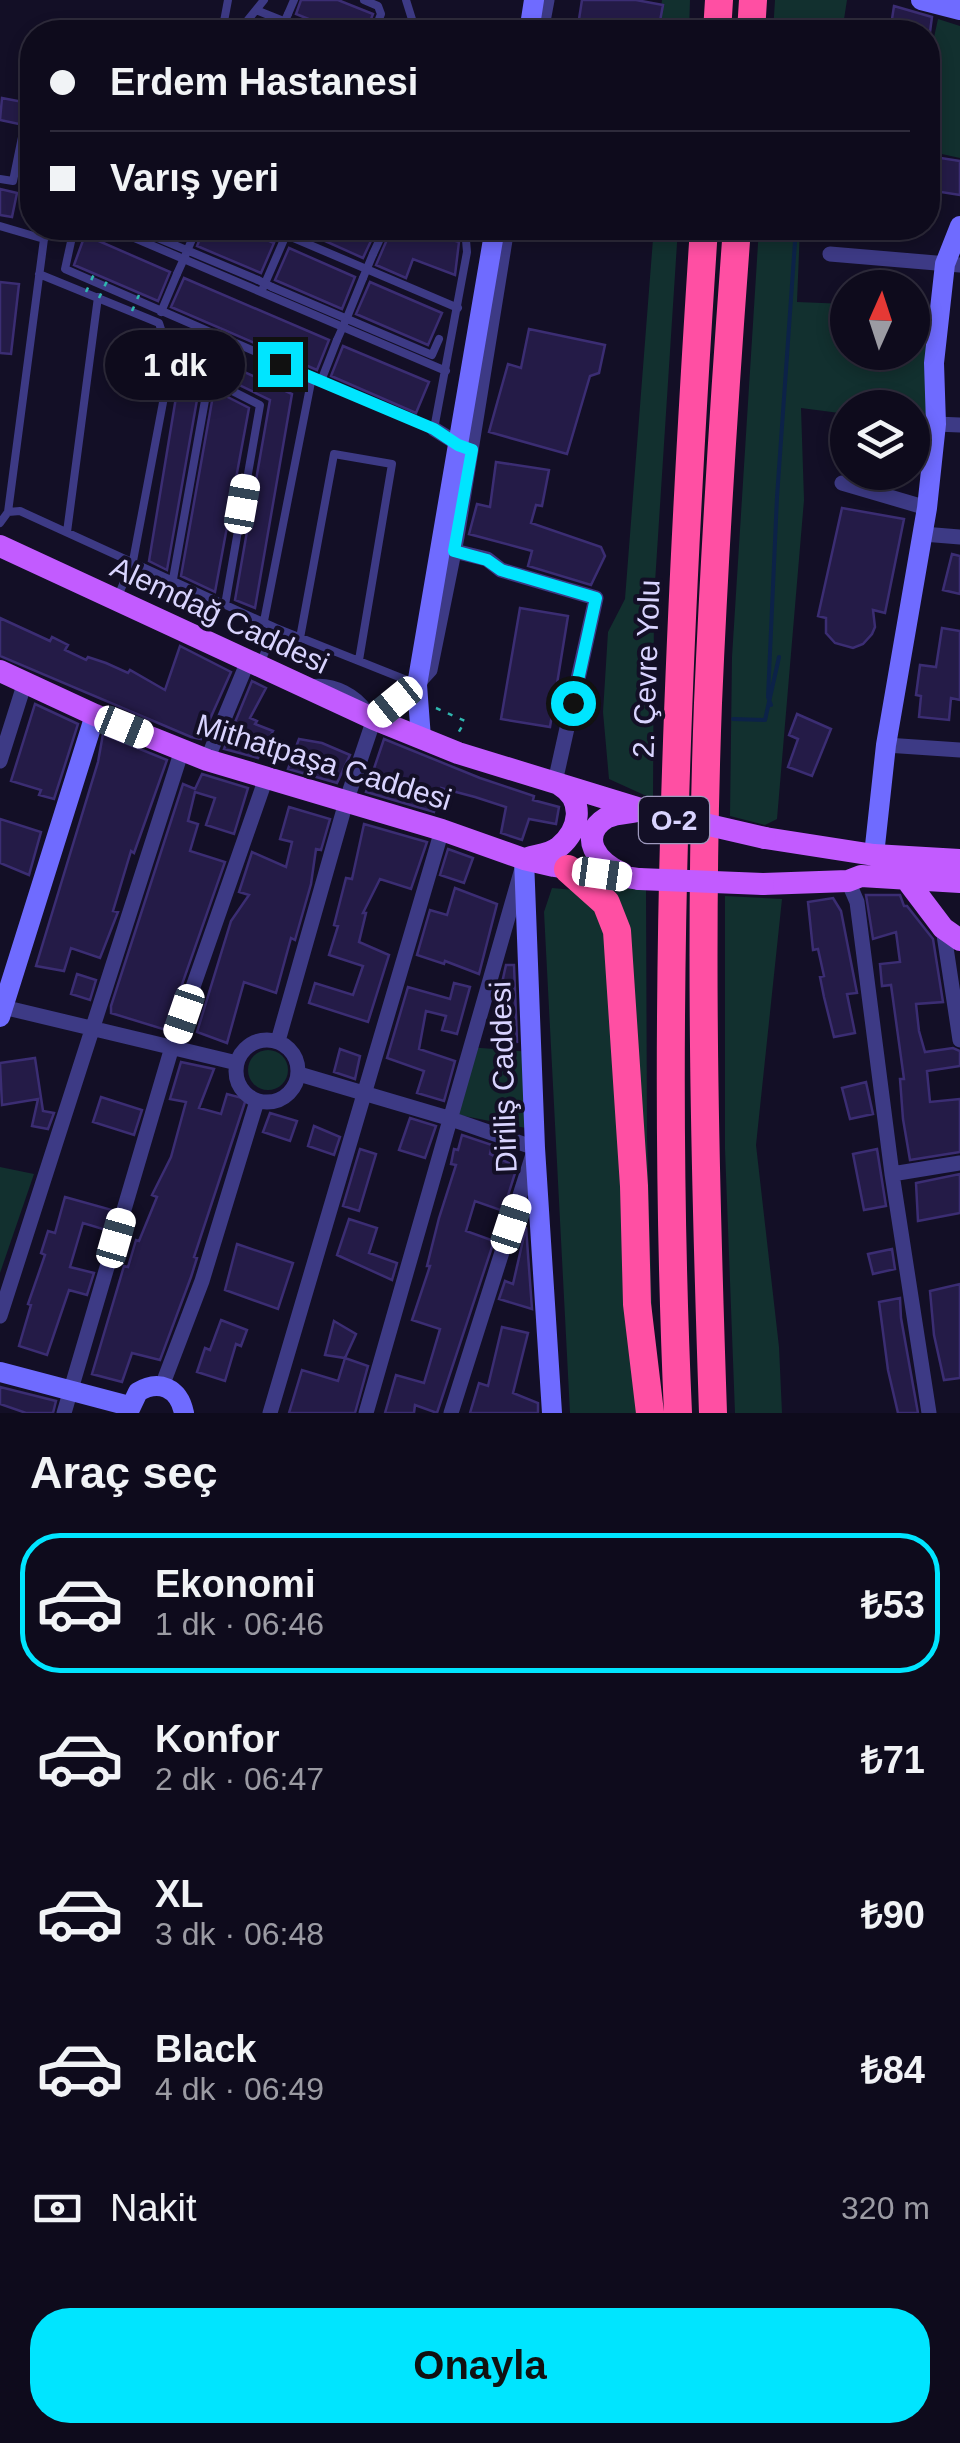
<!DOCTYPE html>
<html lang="tr">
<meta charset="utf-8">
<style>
:root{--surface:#0e0b1c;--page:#1c1929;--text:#f1f3f6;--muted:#9b9ba3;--line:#2e2b3b;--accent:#00e5ff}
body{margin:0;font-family:Arial,sans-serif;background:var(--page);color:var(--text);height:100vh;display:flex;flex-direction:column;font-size:38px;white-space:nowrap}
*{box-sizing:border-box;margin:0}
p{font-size:32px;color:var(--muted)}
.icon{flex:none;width:55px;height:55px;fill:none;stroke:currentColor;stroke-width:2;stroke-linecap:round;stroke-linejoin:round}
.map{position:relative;height:1413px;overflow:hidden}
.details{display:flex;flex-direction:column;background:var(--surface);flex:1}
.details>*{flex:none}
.top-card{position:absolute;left:20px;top:20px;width:920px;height:220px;border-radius:40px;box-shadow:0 5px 15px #0003,0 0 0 2px var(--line);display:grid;align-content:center;height:220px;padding:0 30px;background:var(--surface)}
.needle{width:65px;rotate:3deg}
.controls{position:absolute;left:830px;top:270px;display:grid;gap:20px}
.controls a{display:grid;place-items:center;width:100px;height:100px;border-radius:50%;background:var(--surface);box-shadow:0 5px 15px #0003,0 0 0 2px var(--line);font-size:50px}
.end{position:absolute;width:45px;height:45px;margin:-22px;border:12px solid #00e5ff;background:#111;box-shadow:0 0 0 5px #111}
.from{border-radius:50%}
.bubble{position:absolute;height:70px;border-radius:35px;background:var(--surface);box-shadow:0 5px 15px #0003,0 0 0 2px var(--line);font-size:32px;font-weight:700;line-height:70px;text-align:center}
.car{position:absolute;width:30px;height:60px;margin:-30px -15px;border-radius:12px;box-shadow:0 0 8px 2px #0007;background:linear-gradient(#fff 24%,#345 0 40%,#fff 0 76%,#345 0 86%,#fff 0)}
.top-card b{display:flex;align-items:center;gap:35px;height:95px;font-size:38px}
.top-card b+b{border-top:2px solid var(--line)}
.top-card i{width:25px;height:25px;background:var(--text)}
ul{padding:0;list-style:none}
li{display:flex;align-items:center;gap:30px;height:140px;margin:0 20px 15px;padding:0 10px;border:5px solid transparent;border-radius:40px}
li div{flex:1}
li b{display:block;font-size:38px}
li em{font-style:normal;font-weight:700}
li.selected{border-color:var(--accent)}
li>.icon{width:90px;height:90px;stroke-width:1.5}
h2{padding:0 30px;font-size:45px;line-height:120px}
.pay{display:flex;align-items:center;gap:25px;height:110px;padding:0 30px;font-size:38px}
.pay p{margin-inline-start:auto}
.button{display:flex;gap:20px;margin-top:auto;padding:20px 30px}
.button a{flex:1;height:115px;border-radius:40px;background:var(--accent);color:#111;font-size:40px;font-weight:700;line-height:115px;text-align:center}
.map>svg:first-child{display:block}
.green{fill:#12302f}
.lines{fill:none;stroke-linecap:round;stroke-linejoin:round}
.stream{stroke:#0c2248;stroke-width:4}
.building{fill:#241b47;stroke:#3b2d73;stroke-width:2.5}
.path{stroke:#2fb8b0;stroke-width:2.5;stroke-dasharray:5 8;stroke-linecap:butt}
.lane{stroke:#3d3a85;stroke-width:8}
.street{stroke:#3d3a85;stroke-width:15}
.secondary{stroke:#6f6bff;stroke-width:20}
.primary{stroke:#c25bff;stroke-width:22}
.highway{stroke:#ff4fa3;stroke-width:28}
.path-bridge{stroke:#2fb8b0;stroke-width:2.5;stroke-dasharray:5 8;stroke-linecap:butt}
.lane-bridge{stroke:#3d3a85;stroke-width:8}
.primary-bridge{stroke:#c25bff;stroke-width:22}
.route{stroke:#00e5ff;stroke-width:12}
.labels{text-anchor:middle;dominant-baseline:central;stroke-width:8;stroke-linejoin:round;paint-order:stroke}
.shield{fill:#130f26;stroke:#9e99be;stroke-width:2.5}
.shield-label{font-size:28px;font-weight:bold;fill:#d9d4ff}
.street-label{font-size:30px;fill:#d9d4ff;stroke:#130f26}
</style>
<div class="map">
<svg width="960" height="1413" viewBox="0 0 960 1413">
<rect width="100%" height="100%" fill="#130f26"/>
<path class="green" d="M 662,0 L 690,0 L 689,32 L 658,32 Z
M 775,0 L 847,0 L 842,32 L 773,32 Z
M 938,19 L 960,26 L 960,158 L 928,151 L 928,65 Z
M 635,228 L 678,228 L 654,598 L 653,799 L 609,779 L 603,712 L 608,632 L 625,599 L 653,239 L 634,234 Z
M 759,228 L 800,228 L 797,302 L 847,304 L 848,352 L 912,352 L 913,306 L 935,306 L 929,427 L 913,425 L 912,408 L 848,408 L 847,414 L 801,408 L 804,500 L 777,819 L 765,825 L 730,816 L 732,657 Z
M 600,886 L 646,890 L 647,1137 L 654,1382 Z
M 552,888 L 585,891 L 604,923 L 621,1090 L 631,1369 L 637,1413 L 570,1413 L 544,912 Z
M 725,896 L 782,899 L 756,1145 L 779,1347 L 782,1413 L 735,1413 L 725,1149 Z
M 468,1047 L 532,1052 L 531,1129 L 449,1113 Z
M248 1070a20 20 0 1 1 40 0a20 20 0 1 1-40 0Z
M 0,1167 L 34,1174 L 0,1273 Z"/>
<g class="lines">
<path class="stream" d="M 771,705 L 768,697 L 777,497 L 796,228
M 733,719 L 765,720 L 779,657"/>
</g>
<path class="building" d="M 301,0 L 338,0 L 373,14 L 366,32 L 341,32 L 296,14 Z
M 582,0 L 636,0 L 663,5 L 658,32 L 577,32 Z
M 894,6 L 932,17 L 930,32 L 890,32 Z
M 2,98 L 23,102 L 19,124 L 0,120 Z
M 928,156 L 960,161 L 960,195 L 928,190 Z
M 0,189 L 17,193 L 12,217 L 0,215 Z
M 204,228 L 239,228 L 274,243 L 261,273 L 197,246 Z
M 296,228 L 377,228 L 363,258 Z
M 392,228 L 415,228 L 459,242 L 455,275 L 413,259 L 406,278 L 376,265 Z
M 85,235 L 170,272 L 158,301 L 74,265 Z
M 289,248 L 355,277 L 342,309 L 275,280 Z
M 871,273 L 899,278 L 898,288 L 869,288 Z
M 184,278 L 329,340 L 317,370 L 171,307 Z
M 0,282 L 19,284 L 11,354 L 0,353 Z
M 370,282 L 442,313 L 428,345 L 356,314 Z
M 529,329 L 605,345 L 599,373 L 590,376 L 567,454 L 489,432 L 508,364 L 521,368 Z
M 186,345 L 292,394 L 255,608 L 235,600 L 270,400 L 181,357 Z
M 343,346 L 429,382 L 416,413 L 331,376 Z
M 180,373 L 200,383 L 167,570 L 149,561 Z
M 214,390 L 249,408 L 215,592 L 181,576 Z
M 496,462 L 549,470 L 542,506 L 536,505 L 531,523 L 601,547 L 605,556 L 591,585 L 528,566 L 532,551 L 469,534 L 477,504 L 490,507 Z
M 842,508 L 904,519 L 885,613 L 873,610 L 875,627 L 872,634 L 863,644 L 853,648 L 835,643 L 826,633 L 826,618 L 818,616 Z
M 952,554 L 960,556 L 960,594 L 943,590 Z
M 520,608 L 568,616 L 550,727 L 501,719 Z
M 0,618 L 50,641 L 52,637 L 68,645 L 65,650 L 86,660 L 88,657 L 106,663 L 128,673 L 130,670 L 165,690 L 180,646 L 231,672 L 201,739 L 191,737 L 0,656 Z
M 942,628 L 960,631 L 960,700 L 951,698 L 949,720 L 919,717 L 921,696 L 916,695 L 920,665 L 936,667 Z
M 252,681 L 266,688 L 250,718 L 257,721 L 255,724 L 273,731 L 258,758 L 224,749 Z
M 35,704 L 78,724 L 54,799 L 39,795 L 41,790 L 11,781 Z
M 797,714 L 831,729 L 812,776 L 788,767 L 798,739 L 789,735 Z
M 103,734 L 167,760 L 134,853 L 131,851 L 113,911 L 118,912 L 100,958 L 71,948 L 64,971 L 36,966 L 98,762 Z
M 299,739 L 322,743 L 350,755 L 337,783 L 288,769 Z
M 384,739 L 480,778 L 534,796 L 533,800 L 559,807 L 556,824 L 529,819 L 522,840 L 501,833 L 506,807 L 475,797 L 441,788 L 434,812 L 366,792 Z
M 202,774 L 248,788 L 234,834 L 206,825 L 215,798 L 195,792 L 188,821 L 198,824 L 190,851 L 225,862 L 166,1030 L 111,1013 L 111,1006 L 183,784 L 195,789 Z
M 289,807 L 330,819 L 321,850 L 316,849 L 311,884 L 295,940 L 291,938 L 276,993 L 244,982 L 227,1043 L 197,1032 L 231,921 L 249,895 L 239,892 L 252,852 L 286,867 L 292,842 L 280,839 Z
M 0,819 L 41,832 L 29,875 L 0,863 Z
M 364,824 L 427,842 L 411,889 L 380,879 L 363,913 L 366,913 L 359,942 L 389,955 L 368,1022 L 309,1003 L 315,983 L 353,995 L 363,966 L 329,955 L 338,926 L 334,925 L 346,878 L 352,879 Z
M 448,849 L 473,858 L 464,883 L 440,875 Z
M 455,888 L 497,904 L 479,974 L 445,961 L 444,964 L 417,955 L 430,910 L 447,915 Z
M 866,895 L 900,895 L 904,906 L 907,906 L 933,939 L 943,1002 L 916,1004 L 919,1031 L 925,1052 L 953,1048 L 960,1051 L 960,1066 L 927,1071 L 930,1102 L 960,1099 L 960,1152 L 910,1160 L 903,1119 L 900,1079 L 904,1079 L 891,985 L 882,986 L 880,964 L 900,962 L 896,932 L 873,939 Z
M 833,898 L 841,911 L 857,993 L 847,994 L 855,1033 L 834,1037 L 824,997 L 820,977 L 824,976 L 818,949 L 813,950 L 808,902 Z
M 506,965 L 514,965 L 517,1042 L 502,1044 L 498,1005 L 503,1004 L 503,996 L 510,998 L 513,987 L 502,983 Z
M 77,974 L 96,980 L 90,1000 L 71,994 Z
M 454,983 L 470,987 L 457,1034 L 442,1030 L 446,1016 L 426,1011 L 419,1049 L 455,1061 L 444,1101 L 417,1093 L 424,1071 L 387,1058 L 408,987 L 450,999 Z
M 340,1049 L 360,1056 L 355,1079 L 334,1072 Z
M 35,1058 L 43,1111 L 54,1113 L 48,1129 L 32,1126 L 38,1099 L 2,1105 L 0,1063 Z
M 181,1062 L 214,1069 L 199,1108 L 221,1114 L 227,1094 L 246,1099 L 194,1257 L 197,1258 L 191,1277 L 160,1360 L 132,1353 L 122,1382 L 92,1374 L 124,1266 L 128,1267 L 136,1240 L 139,1241 L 157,1197 L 152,1195 L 171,1157 L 186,1102 L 170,1099 Z
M 866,1082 L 873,1114 L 850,1119 L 842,1088 Z
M 101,1097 L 142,1110 L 134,1135 L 93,1122 Z
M 270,1113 L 297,1121 L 290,1141 L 263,1132 Z
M 410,1118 L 436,1126 L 425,1158 L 399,1150 Z
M 314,1126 L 340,1137 L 334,1155 L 308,1146 Z
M 462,1135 L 492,1145 L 490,1154 L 517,1167 L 503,1211 L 475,1201 L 466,1231 L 494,1241 L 437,1413 L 415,1405 L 414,1413 L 385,1413 L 396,1375 L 424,1383 L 440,1329 L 412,1320 L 430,1266 L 427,1266 L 439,1218 L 456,1165 L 451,1164 L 454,1149 L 458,1150 Z
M 360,1149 L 376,1154 L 359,1211 L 343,1206 Z
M 877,1149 L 886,1206 L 864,1210 L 853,1154 Z
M 960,1174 L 960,1213 L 918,1221 L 916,1183 Z
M 65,1197 L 112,1210 L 106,1230 L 83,1223 L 70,1267 L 94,1273 L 87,1295 L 69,1290 L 47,1355 L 19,1346 L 31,1305 L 28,1304 L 45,1255 L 41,1253 L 48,1231 L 55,1233 Z
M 349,1219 L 377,1228 L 369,1253 L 397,1263 L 392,1280 L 337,1255 Z
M 526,1227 L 532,1309 L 499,1299 L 505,1281 L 513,1284 Z
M 237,1244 L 293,1263 L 278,1309 L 225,1290 Z
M 892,1249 L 895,1269 L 873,1274 L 868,1254 Z
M 960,1284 L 960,1378 L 944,1380 L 934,1335 L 930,1291 Z
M 900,1298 L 901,1318 L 918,1413 L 898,1413 L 888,1370 L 879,1302 Z
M 221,1320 L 247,1330 L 241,1346 L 236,1344 L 225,1381 L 197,1372 L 205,1348 L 210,1350 Z
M 334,1321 L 356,1334 L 345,1358 L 325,1355 Z
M 502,1327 L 528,1333 L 513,1393 L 538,1403 L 538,1413 L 470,1413 L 479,1383 L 488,1386 Z
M 345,1358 L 368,1366 L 355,1413 L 289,1413 L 302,1370 L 338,1381 Z
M 0,1387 L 56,1401 L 53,1413 L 26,1413 L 0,1404 Z"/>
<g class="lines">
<path class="path" d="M 295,664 L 302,649
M 436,708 L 465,721 L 457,735"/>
<path class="lane" d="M 364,0 L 378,6 L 381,14 L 374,32
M 406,0 L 416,32
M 256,10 L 311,32
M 288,14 L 294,0
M 222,32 L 228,0
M 238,32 L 264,0
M 0,179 L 13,181 L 22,137
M 0,226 L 44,239
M 74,228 L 65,269 L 434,429 L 467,252 L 465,228
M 111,228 L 446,371
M 134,228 L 258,280
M 270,228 L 458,308
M 44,239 L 55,228
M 187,251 L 197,228
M 373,254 L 385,228
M 39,274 L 159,323 L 171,360 L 133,561 L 118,596
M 272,287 L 432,355 L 439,339
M 263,288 L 289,228
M 161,312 L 177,274
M 346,320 L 363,278
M 171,360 L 260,405 L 225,605
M 321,381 L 337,340
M 8,512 L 44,239
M 0,523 L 8,512 L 20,511 L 276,628 L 414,683
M 67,532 L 98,297
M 173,579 L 209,378
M 264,621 L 312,377
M 300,638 L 334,454 L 392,464 L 359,660
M 259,665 L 276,628
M 314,683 C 335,681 358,693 369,710"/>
<path class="street" d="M 541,32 L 547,0
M 830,254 L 960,265
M 936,424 L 960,425
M 434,429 L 463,447
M 842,483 L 927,508
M 923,534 L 960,537
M 454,551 L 487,559 L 501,570 L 596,598 L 555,782
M 419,682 L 430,670 L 457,537 L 507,228
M 886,745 L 960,750
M 207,760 L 248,661
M 0,761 L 25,682
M 848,881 L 857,902 L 892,1174 L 929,1413
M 943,928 L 960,1040
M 3,1007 L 237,1063
M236 1071a31 31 0 1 1 62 0a31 31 0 1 1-62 0Z
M 278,1041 L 346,802 L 374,719
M 299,1074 L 448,1118 L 535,1148 L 451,1413
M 892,1174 L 960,1163
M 0,1316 L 182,750
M 162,1386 L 202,1281 L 257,1101
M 64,1413 L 172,1047 L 266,778
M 270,1413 L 442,830
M 366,1413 L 521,872"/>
<path class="secondary" d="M 921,0 L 960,10
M 529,32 L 534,0
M 374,719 L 417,685
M 421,738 L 417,685 L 495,228
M 874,855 L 886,745 L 927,508 L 936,424 L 934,363 L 945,264 L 960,226
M 524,859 L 535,1148 L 552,1413
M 0,1017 L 95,715
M 0,1372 L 129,1406
M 128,1413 L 138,1392 C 159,1379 179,1388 184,1413"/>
<path class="primary" d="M 0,546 L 374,719 L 458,753 L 644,810
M 0,671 L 95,715 L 207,760 L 442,830 L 524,859 L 554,866 L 639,879
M 765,838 L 874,855 L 960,860
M 528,858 C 538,855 551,854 559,847 C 580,830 585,800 560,785
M 622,873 C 598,864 577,836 606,818 C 614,813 628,813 638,811
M 906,879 L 943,928 L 960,940
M 763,884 L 848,881 L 861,876 L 960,882"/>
<path class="highway" d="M 717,32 L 719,0
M 751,32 L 753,0
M 568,869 L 606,903 L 617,931 L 634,1186 L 637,1304 L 650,1413
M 678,1413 C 660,1017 678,623 704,228
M 713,1413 C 705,1177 699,939 708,703 C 715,544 725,386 737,228"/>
<path class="path-bridge" d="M 86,292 L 94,274
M 99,298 L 107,281
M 132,311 L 139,295"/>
<path class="lane-bridge" d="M 280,31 L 288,14
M 177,274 L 186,254
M 363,278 L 373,254
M 258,280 L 272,287
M 337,340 L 345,322"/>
<path class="primary-bridge" d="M 644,810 L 765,838
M 639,879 L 763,884"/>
</g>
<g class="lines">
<path class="route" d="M 280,364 L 434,429 L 458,445 L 472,450 L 454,551 L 487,560 L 501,570 L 596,598 L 573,703"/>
</g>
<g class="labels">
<rect class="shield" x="639" y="797" width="70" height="46" rx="8"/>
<g class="shield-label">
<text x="674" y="820">O-2</text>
</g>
<g class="street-label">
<text transform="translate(220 615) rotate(25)">Alemdağ Caddesi</text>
<text transform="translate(646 669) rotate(-88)">2. Çevre Yolu</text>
<text transform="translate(324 762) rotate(17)">Mithatpaşa Caddesi</text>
<text transform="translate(503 1077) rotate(-92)">Diriliş Caddesi</text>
</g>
</g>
</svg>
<div class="controls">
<a><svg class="needle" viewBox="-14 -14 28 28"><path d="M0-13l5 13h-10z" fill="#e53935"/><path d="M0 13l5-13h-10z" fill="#9b9ba3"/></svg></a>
<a><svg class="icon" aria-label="layers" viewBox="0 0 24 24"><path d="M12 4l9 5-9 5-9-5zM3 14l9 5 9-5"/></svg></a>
</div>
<i class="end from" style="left:573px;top:703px"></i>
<i class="end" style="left:280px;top:364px"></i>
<div class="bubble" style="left:105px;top:330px;width:140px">1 dk</div>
<i class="car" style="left:242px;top:504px;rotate:10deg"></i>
<i class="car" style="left:395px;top:702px;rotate:231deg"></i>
<i class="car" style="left:124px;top:727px;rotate:112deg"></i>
<i class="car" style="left:602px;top:874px;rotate:98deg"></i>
<i class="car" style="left:184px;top:1014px;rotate:199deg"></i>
<i class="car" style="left:511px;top:1224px;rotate:18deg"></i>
<i class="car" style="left:116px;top:1238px;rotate:16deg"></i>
<div class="top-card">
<b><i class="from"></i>Erdem Hastanesi</b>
<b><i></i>Varış yeri</b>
</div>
</div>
<section class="details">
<h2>Araç seç</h2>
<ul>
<li class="selected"><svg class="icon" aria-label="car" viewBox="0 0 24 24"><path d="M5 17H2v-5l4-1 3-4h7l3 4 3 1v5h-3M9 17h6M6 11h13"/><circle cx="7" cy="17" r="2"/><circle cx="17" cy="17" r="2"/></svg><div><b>Ekonomi</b><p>1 dk · 06:46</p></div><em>₺53</em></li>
<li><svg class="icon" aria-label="car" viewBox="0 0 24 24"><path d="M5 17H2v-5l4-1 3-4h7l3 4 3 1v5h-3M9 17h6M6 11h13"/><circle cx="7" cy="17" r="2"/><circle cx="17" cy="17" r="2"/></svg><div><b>Konfor</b><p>2 dk · 06:47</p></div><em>₺71</em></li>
<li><svg class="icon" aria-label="car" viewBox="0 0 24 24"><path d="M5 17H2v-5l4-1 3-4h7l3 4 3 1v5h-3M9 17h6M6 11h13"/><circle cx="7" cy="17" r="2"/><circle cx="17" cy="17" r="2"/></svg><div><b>XL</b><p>3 dk · 06:48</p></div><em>₺90</em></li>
<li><svg class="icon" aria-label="car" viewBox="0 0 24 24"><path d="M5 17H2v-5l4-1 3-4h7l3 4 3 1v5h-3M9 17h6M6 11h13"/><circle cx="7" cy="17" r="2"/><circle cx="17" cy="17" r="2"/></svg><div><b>Black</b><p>4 dk · 06:49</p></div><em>₺84</em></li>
</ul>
<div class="pay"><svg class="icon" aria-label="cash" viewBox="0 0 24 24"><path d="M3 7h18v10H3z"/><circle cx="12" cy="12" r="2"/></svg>Nakit<p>320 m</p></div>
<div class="button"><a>Onayla</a></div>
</section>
